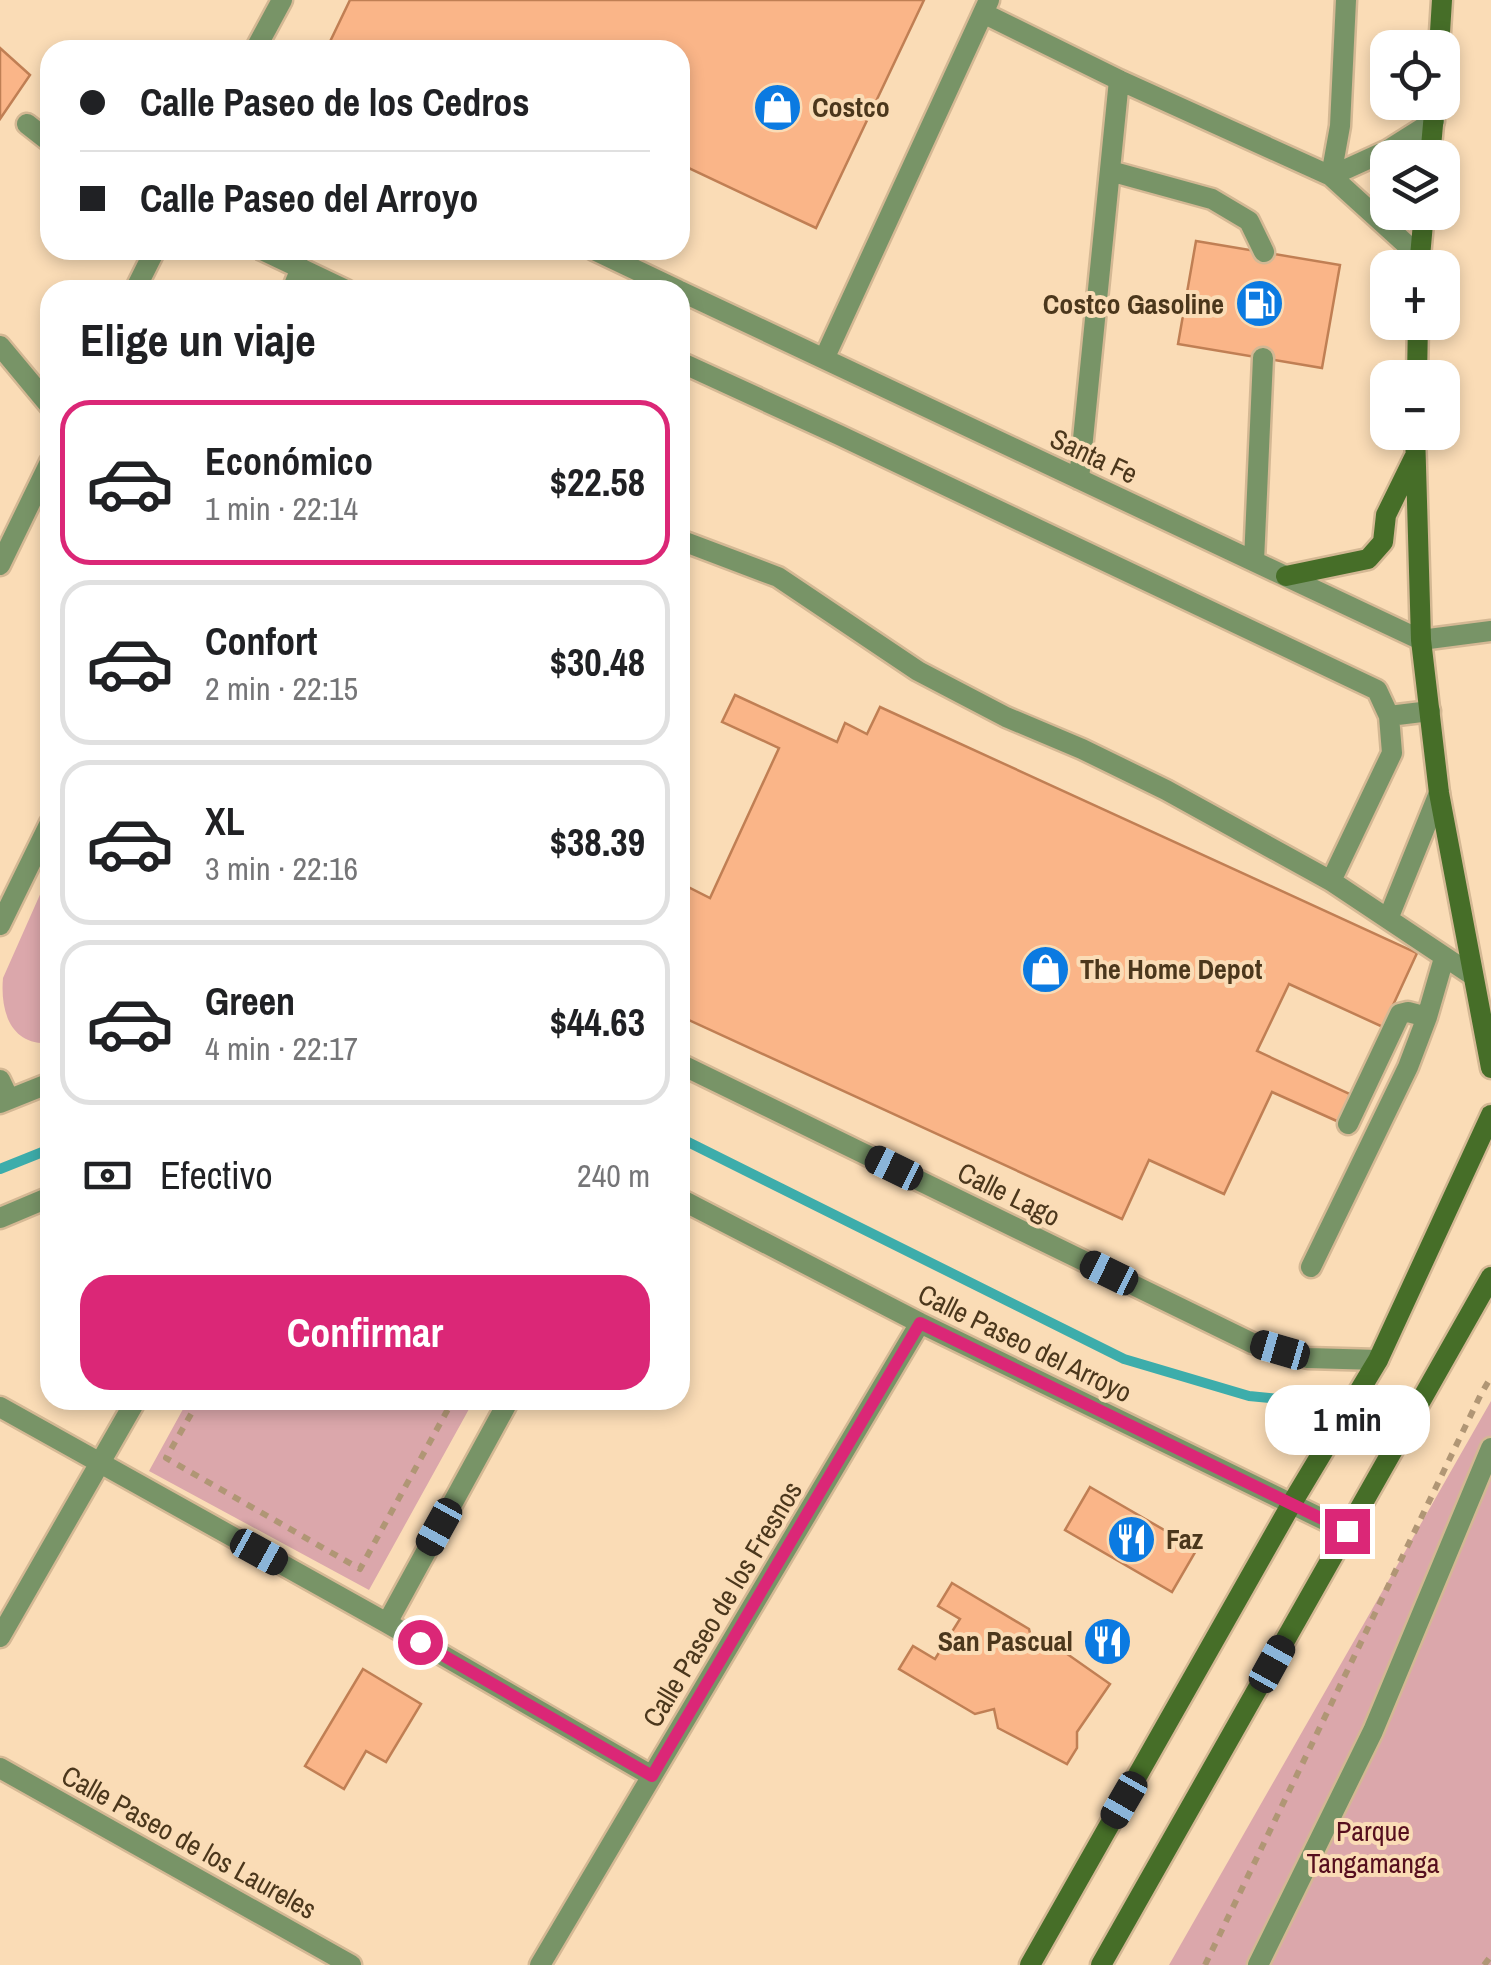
<!DOCTYPE html>
<html lang="es">
<meta charset="utf-8">
<style>
:root{--surface:#fff;--page:#f2f2f2;--text:#202124;--muted:#757577;--line:#e0e0e0;--accent:#db2777}
body{margin:0;font-family:"Archivo Narrow",sans-serif;background:var(--page);color:var(--text);height:100vh;display:flex;flex-direction:column;font-size:38px;white-space:nowrap}
*{box-sizing:border-box;margin:0}
p{font-size:32px;color:var(--muted)}
.icon{flex:none;width:55px;height:55px;fill:none;stroke:currentColor;stroke-width:2;stroke-linecap:round;stroke-linejoin:round}
.map{position:relative;flex:1;overflow:hidden}
.side{position:absolute;left:40px;top:280px;width:650px;height:1130px;display:flex;flex-direction:column;background:var(--surface);border-radius:30px;box-shadow:0 5px 15px #0003}
.side>*{flex:none}
.guide{position:absolute;left:40px;top:40px;width:650px;height:220px;border-radius:30px;box-shadow:0 5px 15px #0003;display:grid;align-content:center;height:220px;padding:0 40px;background:var(--surface)}
.tools{position:absolute;left:1370px;top:30px;display:grid;gap:20px}
.tools a{display:grid;place-items:center;width:90px;height:90px;border-radius:20px;background:var(--surface);box-shadow:0 5px 15px #0003;font-size:50px}
.end{position:absolute;width:45px;height:45px;margin:-22px;border:12px solid #db2777;background:#fff;box-shadow:0 0 0 5px #fff}
.from{border-radius:50%}
.bubble{position:absolute;height:70px;border-radius:30px;background:var(--surface);box-shadow:0 5px 15px #0003;font-size:32px;font-weight:700;line-height:70px;text-align:center}
.car{position:absolute;width:30px;height:60px;margin:-30px -15px;border-radius:12px;box-shadow:0 0 8px 2px #0007;background:linear-gradient(#222 24%,#8ab4d8 0 40%,#222 0 76%,#8ab4d8 0 86%,#222 0)}
.guide b{display:flex;align-items:center;gap:35px;height:95px;font-size:38px}
.guide b+b{border-top:2px solid var(--line)}
.guide i{width:25px;height:25px;background:var(--text)}
ul{padding:0;list-style:none}
li{display:flex;align-items:center;gap:30px;height:165px;margin:0 20px 15px;padding:0 20px;border:5px solid var(--line);border-radius:30px}
li div{flex:1}
li b{display:block;font-size:38px}
li em{font-style:normal;font-weight:700}
li.current{border-color:var(--accent)}
li>.icon{width:90px;height:90px;stroke-width:1.5}
h2{padding:0 40px;font-size:45px;line-height:120px}
.pay{display:flex;align-items:center;gap:25px;height:110px;padding:0 40px;font-size:38px}
.pay p{margin-inline-start:auto}
.cta{display:flex;gap:20px;margin-top:auto;padding:20px 40px}
.cta a{flex:1;height:115px;border-radius:30px;background:var(--accent);color:#fff;font-size:40px;font-weight:700;line-height:115px;text-align:center}
.map>svg:first-child{display:block}
.green{fill:#dba7ab}
.lines{fill:none;stroke-linecap:round;stroke-linejoin:round}
.stream{stroke:#3dadab;stroke-width:10}
.building{fill:#fab588;stroke:#c07f54;stroke-width:2.5}
.lane-casing{stroke:#d4b894;stroke-width:25}
.street-casing{stroke:#d4b894;stroke-width:25}
.secondary-casing{stroke:#d4b894;stroke-width:25}
.path{stroke:#b09675;stroke-width:6;stroke-dasharray:8 8;stroke-linecap:butt}
.lane{stroke:#789467;stroke-width:20}
.street{stroke:#789467;stroke-width:20}
.secondary{stroke:#466e28;stroke-width:20}
.route{stroke:#db2777;stroke-width:12}
.labels{text-anchor:middle;dominant-baseline:central;stroke-width:8;stroke-linejoin:round;paint-order:stroke}
.poi-label{font-size:28px;font-weight:bold;fill:#4b371c;stroke:#fadcb6;text-anchor:start}
.street-label{font-size:28px;fill:#4b371c;stroke:#fadcb6}
.park-label{font-size:28px;fill:#560e1e;stroke:#fadcb6}
</style>
<div class="map">
<svg width="1491" height="1965" viewBox="0 0 1491 1965">
<rect width="100%" height="100%" fill="#fadcb6"/>
<path class="green" d="M 50,872 L 50,1043 C 11,1046 0,1012 3,978 Z
M 188,1400 L 474,1400 L 369,1590 L 149,1471 Z
M 1491,1401 L 1491,1965 L 1169,1965 Z"/>
<g class="lines">
<path class="stream" d="M 680,1138 L 1124,1359 L 1249,1396 L 1279,1399
M 0,1169 L 50,1149"/>
</g>
<path class="building" d="M 350,0 L 924,0 L 816,228 L 680,164 L 680,50 L 326,50 Z
M 0,48 L 30,75 L 0,119 Z
M 1196,241 L 1340,265 L 1322,368 L 1178,344 Z
M 735,695 L 837,742 L 845,723 L 867,734 L 880,707 L 1417,953 L 1383,1027 L 1289,984 L 1257,1051 L 1352,1095 L 1339,1122 L 1272,1092 L 1224,1194 L 1149,1160 L 1122,1219 L 680,1016 L 680,899 L 686,886 L 710,898 L 779,748 L 722,722 Z
M 1090,1487 L 1197,1549 L 1172,1592 L 1065,1530 Z
M 952,1583 L 1029,1629 L 1034,1649 L 1053,1644 L 1110,1684 L 1077,1732 L 1077,1748 L 1067,1764 L 998,1728 L 994,1709 L 975,1714 L 899,1669 L 913,1646 L 935,1659 L 960,1619 L 938,1606 Z
M 363,1669 L 421,1704 L 386,1762 L 366,1751 L 344,1789 L 305,1766 Z"/>
<g class="lines">
<defs>
<path id="lane" d="M 983,13 L 1119,80 L 1331,176 L 1419,256
M 27,124 L 50,142
M 1110,171 L 1212,199 L 1249,221 L 1264,252
M 1331,176 L 1340,126 L 1346,0
M 1331,176 L 1388,150 L 1434,121
M 594,250 L 678,290
M 680,291 L 1421,640 L 1491,631
M 824,359 L 989,0
M 680,362 L 839,435 L 1377,690 L 1389,716 L 1392,753 L 1331,881 L 1166,790 L 1082,749 L 1006,717 L 918,671 L 778,577 L 680,540
M 1079,479 L 1119,80
M 1254,561 L 1263,358
M 1389,716 L 1430,711
M 1331,881 L 1472,975
M 1388,919 L 1439,793
M 1348,1124 L 1400,1014 L 1408,1012 L 1427,1017
M 1311,1267 L 1408,1067 L 1427,1017 L 1444,958"/>
<path id="street" d="M 255,50 L 282,0
M 262,250 L 346,290
M 135,290 L 155,250
M 292,290 L 301,268
M 0,346 L 50,406
M 0,565 L 50,462
M 0,925 L 50,823
M 680,1064 L 1252,1343 L 1308,1358 L 1378,1360
M 0,1080 L 9,1099
M 0,1103 L 50,1083
M 680,1199 L 920,1323 L 1347,1531
M 0,1218 L 50,1197
M 0,1407 L 387,1623 L 652,1776
M 387,1623 L 509,1400
M 0,1637 L 136,1400
M 0,1768 L 351,1965
M 540,1965 L 920,1323
M 1258,1965 L 1373,1731 L 1491,1448"/>
<path id="secondary" d="M 1439,48 L 1442,0
M 1430,158 L 1435,102
M 1419,268 L 1424,212
M 1417,378 L 1418,322
M 1415,432 L 1421,640 L 1439,793 L 1491,1068
M 1286,576 L 1368,559 L 1383,542 L 1386,515 L 1414,458
M 1030,1965 L 1292,1503 L 1378,1360 L 1491,1115
M 1101,1965 L 1491,1277"/>
</defs>
<use href="#lane" class="lane-casing"/>
<use href="#street" class="street-casing"/>
<use href="#secondary" class="secondary-casing"/>
<path class="path" d="M 199,1400 L 166,1458 L 360,1569 L 453,1400
M 1205,1965 L 1481,1394 L 1491,1377
M 1484,1965 L 1491,1956"/>
<use href="#lane" class="lane"/>
<use href="#street" class="street"/>
<use href="#secondary" class="secondary"/>
</g>
<g class="lines">
<path class="route" d="M 420,1642 L 652,1776 L 920,1323 L 1347,1531"/>
</g>
<defs>
<symbol id="shop-disc" viewBox="-11 -11 22 22"><circle r="9.5" fill="#0b7ae1" stroke="#fadcb6"/><path d="M-5-2.5h2.3a2.7 3.5 0 0 1 5.4 0H5L5.5 6h-11ZM-1.5-2.5h3a1.5 2.3 0 0 0-3 0Z" fill="#fff"/></symbol>
<symbol id="fuel-disc" viewBox="-11 -11 22 22"><circle r="9.5" fill="#0b7ae1" stroke="#fadcb6"/><path d="M-5.5-6h7V0h2V4h1.3V-2.5L3-4.5l.8-.8L6-3V5H2.5V1h-1V6h-7ZM-4.2-4.7v3.2H.2V-4.7Z" fill="#fff"/></symbol>
<symbol id="restaurant-disc" viewBox="-11 -11 22 22"><circle r="9.5" fill="#0b7ae1" stroke="#fadcb6"/><path d="M-5-6h1v4h1v-4h1v4h1v-4h1v5L-1.5 .5V6h-2V.5L-5-1ZM5-6V6H3V1.5H1.5Q1.5-4 5-6Z" fill="#fff"/></symbol>
</defs>
<g fill-rule="evenodd">
<use href="#shop-disc" x="750" y="80" width="55" height="55"/>
<use href="#fuel-disc" x="1232" y="276" width="55" height="55"/>
<use href="#shop-disc" x="1018" y="942" width="55" height="55"/>
<use href="#restaurant-disc" x="1104" y="1512" width="55" height="55"/>
<use href="#restaurant-disc" x="1080" y="1614" width="55" height="55"/>
</g>
<g class="labels">
<g class="poi-label">
<text x="812" y="107">Costco</text>
<text x="1224" y="304" text-anchor="end">Costco Gasoline</text>
<text x="1080" y="969">The Home Depot</text>
<text x="1166" y="1539">Faz</text>
<text x="1073" y="1641" text-anchor="end">San Pascual</text>
</g>
<g class="street-label">
<text transform="translate(1094 456) rotate(25)">Santa Fe</text>
<text transform="translate(1009 1194) rotate(26)">Calle Lago</text>
<text transform="translate(1025 1343) rotate(26)">Calle Paseo del Arroyo</text>
<text transform="translate(722 1604) rotate(-59)">Calle Paseo de los Fresnos</text>
<text transform="translate(189 1842) rotate(29)">Calle Paseo de los Laureles</text>
</g>
<g class="park-label">
<text x="1373" y="1831">Parque<tspan x="1373" dy="32">Tangamanga</tspan></text>
</g>
</g>
</svg>
<div class="tools">
<a><svg class="icon" aria-label="locate" viewBox="0 0 24 24"><circle cx="12" cy="12" r="6"/><path d="M12 2v4M12 18v4M2 12h4M18 12h4"/></svg></a>
<a><svg class="icon" aria-label="layers" viewBox="0 0 24 24"><path d="M12 4l9 5-9 5-9-5zM3 14l9 5 9-5"/></svg></a>
<a>+</a>
<a>−</a>
</div>
<i class="end from" style="left:420px;top:1642px"></i>
<i class="end" style="left:1347px;top:1531px"></i>
<div class="bubble" style="left:1265px;top:1385px;width:165px">1 min</div>
<i class="car" style="left:894px;top:1168px;rotate:296deg"></i>
<i class="car" style="left:1109px;top:1273px;rotate:296deg"></i>
<i class="car" style="left:1280px;top:1350px;rotate:286deg"></i>
<i class="car" style="left:439px;top:1527px;rotate:209deg"></i>
<i class="car" style="left:259px;top:1552px;rotate:119deg"></i>
<i class="car" style="left:1272px;top:1664px;rotate:29deg"></i>
<i class="car" style="left:1124px;top:1800px;rotate:210deg"></i>
<div class="guide">
<b><i class="from"></i>Calle Paseo de los Cedros</b>
<b><i></i>Calle Paseo del Arroyo</b>
</div>
<section class="side">
<h2>Elige un viaje</h2>
<ul>
<li class="current"><svg class="icon" aria-label="car" viewBox="0 0 24 24"><path d="M5 17H2v-5l4-1 3-4h7l3 4 3 1v5h-3M9 17h6M6 11h13"/><circle cx="7" cy="17" r="2"/><circle cx="17" cy="17" r="2"/></svg><div><b>Económico</b><p>1 min · 22:14</p></div><em>$22.58</em></li>
<li><svg class="icon" aria-label="car" viewBox="0 0 24 24"><path d="M5 17H2v-5l4-1 3-4h7l3 4 3 1v5h-3M9 17h6M6 11h13"/><circle cx="7" cy="17" r="2"/><circle cx="17" cy="17" r="2"/></svg><div><b>Confort</b><p>2 min · 22:15</p></div><em>$30.48</em></li>
<li><svg class="icon" aria-label="car" viewBox="0 0 24 24"><path d="M5 17H2v-5l4-1 3-4h7l3 4 3 1v5h-3M9 17h6M6 11h13"/><circle cx="7" cy="17" r="2"/><circle cx="17" cy="17" r="2"/></svg><div><b>XL</b><p>3 min · 22:16</p></div><em>$38.39</em></li>
<li><svg class="icon" aria-label="car" viewBox="0 0 24 24"><path d="M5 17H2v-5l4-1 3-4h7l3 4 3 1v5h-3M9 17h6M6 11h13"/><circle cx="7" cy="17" r="2"/><circle cx="17" cy="17" r="2"/></svg><div><b>Green</b><p>4 min · 22:17</p></div><em>$44.63</em></li>
</ul>
<div class="pay"><svg class="icon" aria-label="cash" viewBox="0 0 24 24"><path d="M3 7h18v10H3z"/><circle cx="12" cy="12" r="2"/></svg>Efectivo<p>240 m</p></div>
<div class="cta"><a>Confirmar</a></div>
</section>
</div>
